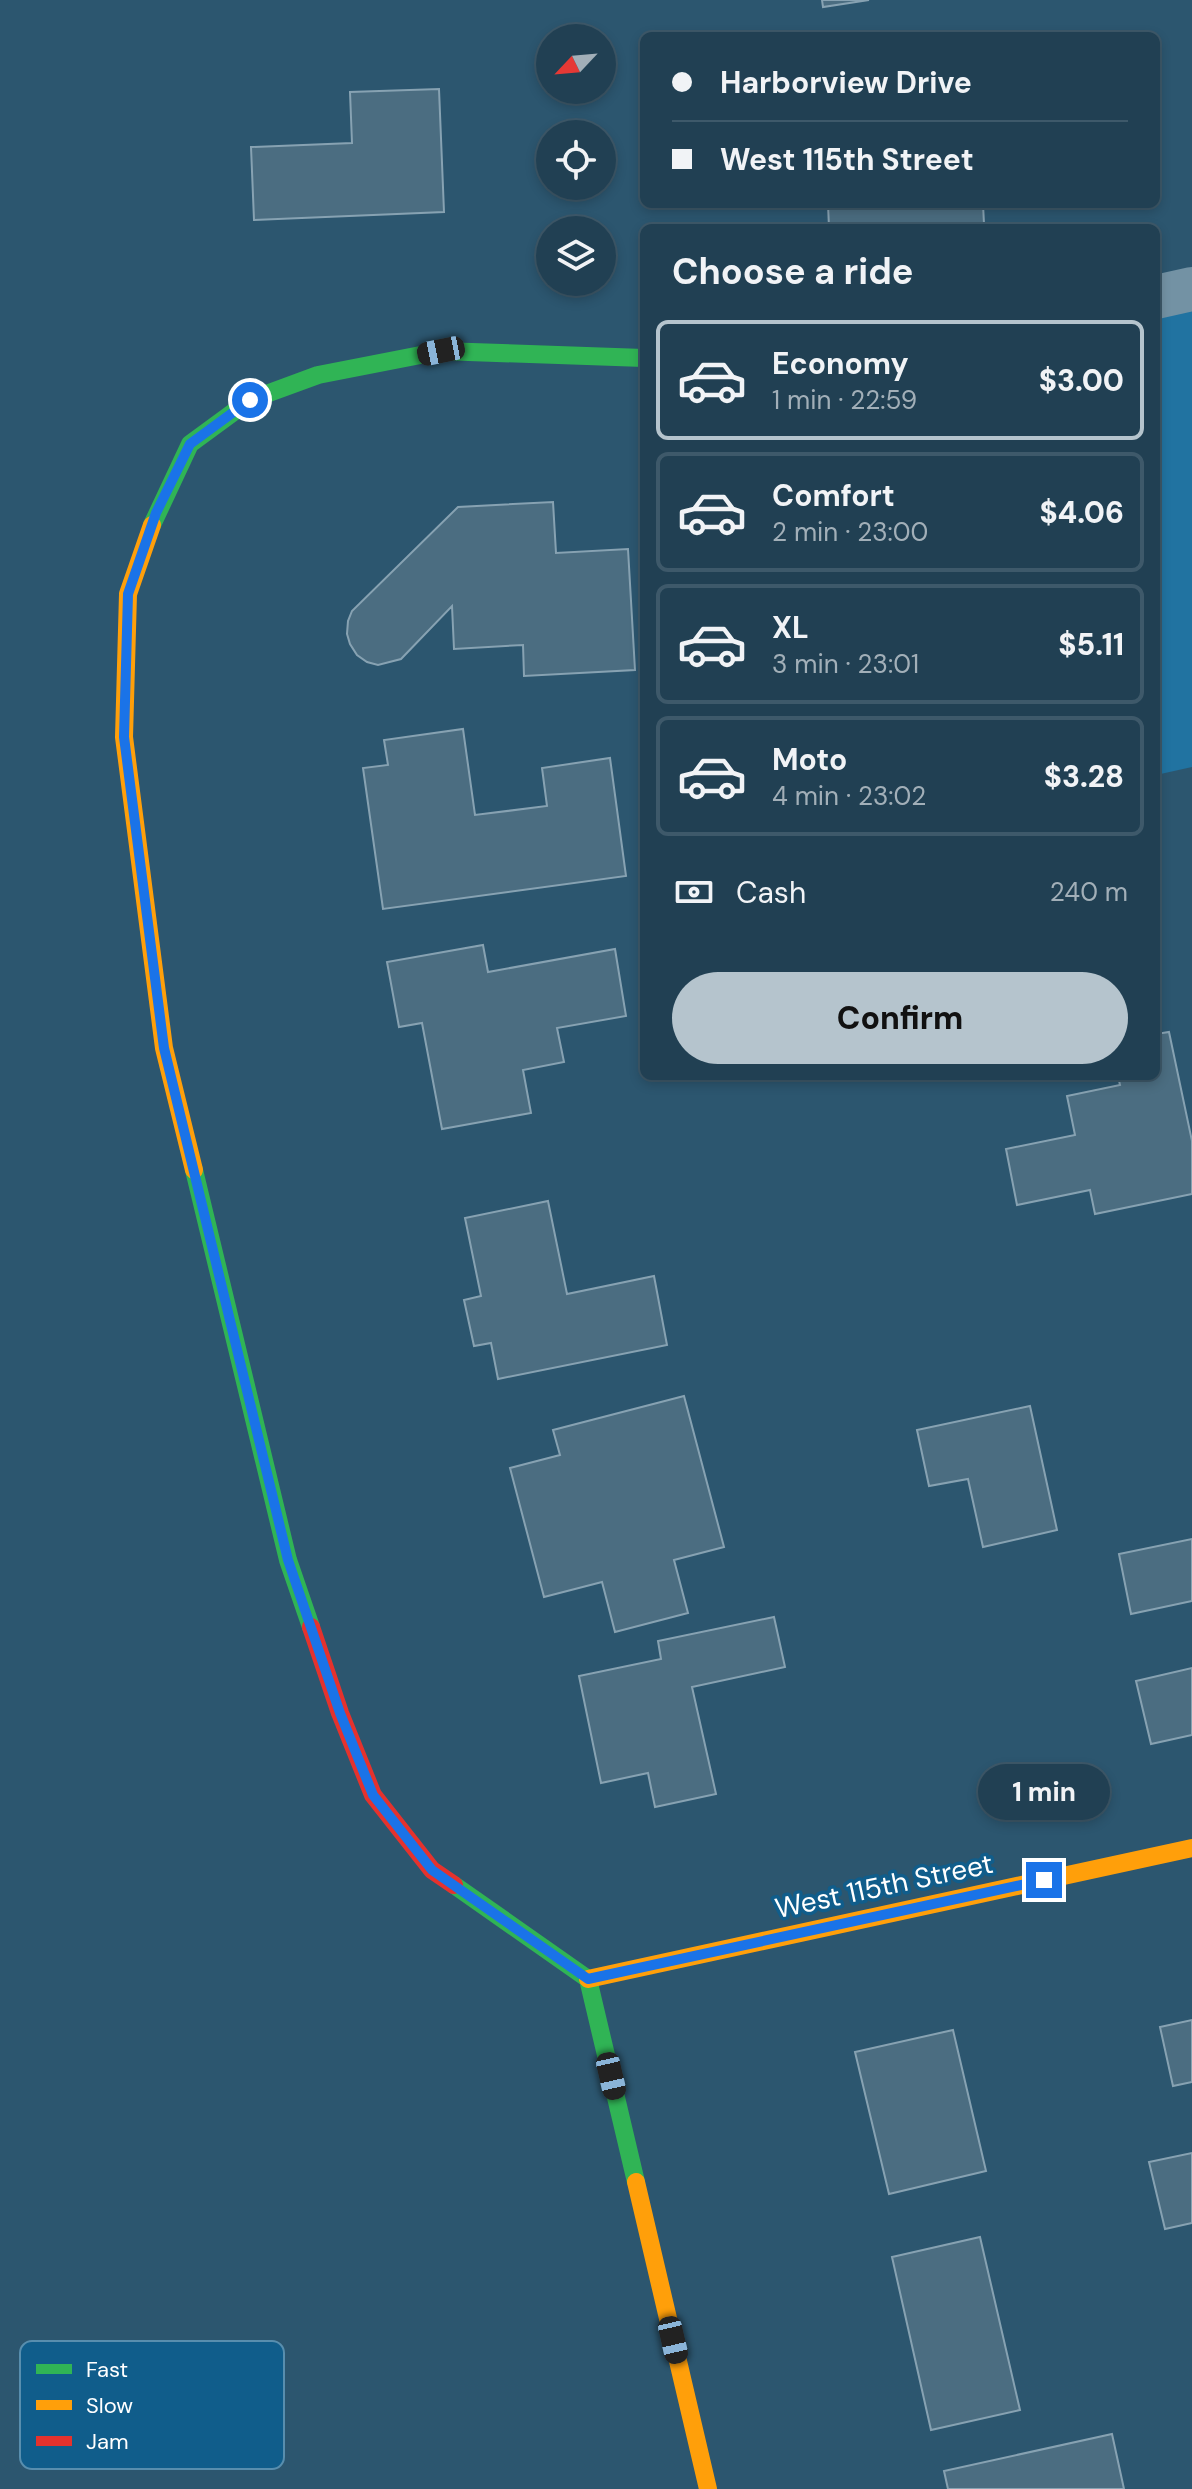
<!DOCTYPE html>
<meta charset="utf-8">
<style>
:root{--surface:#214053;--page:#2d4b5d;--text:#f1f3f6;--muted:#a2afb8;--line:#3e596a;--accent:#b5c4cd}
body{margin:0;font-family:"DM Sans",sans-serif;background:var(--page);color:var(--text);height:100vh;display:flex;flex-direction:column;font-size:30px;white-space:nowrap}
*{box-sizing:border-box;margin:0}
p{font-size:26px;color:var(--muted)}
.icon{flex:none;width:44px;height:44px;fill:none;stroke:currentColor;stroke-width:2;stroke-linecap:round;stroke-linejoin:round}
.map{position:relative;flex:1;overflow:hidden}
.side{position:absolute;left:640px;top:224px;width:520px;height:856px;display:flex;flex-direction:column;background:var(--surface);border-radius:12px;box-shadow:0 4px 12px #0003,0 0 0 2px var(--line)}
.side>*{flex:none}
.banner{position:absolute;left:640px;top:32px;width:520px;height:176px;border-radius:12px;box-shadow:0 4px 12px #0003,0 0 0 2px var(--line);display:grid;align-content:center;height:176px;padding:0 32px;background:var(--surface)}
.needle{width:52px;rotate:244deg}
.controls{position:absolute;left:536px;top:24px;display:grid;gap:16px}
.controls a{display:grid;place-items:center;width:80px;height:80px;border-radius:50%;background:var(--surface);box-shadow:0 4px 12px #0003,0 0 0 2px var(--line);font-size:40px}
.end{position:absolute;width:36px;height:36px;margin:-18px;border:10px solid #1a73e8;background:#fff;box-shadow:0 0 0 4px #fff}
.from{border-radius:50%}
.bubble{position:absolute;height:56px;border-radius:28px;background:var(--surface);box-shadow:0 4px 12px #0003,0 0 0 2px var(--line);font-size:26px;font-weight:800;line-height:56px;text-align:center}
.car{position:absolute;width:24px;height:48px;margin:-24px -12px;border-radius:10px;box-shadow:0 0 6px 2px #0007;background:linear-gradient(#222 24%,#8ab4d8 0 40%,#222 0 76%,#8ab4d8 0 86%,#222 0)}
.banner b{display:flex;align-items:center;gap:28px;height:76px;font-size:30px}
.banner b+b{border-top:2px solid var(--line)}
.banner i{width:20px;height:20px;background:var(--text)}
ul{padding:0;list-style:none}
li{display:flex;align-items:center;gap:24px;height:120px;margin:0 16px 12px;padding:0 16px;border:4px solid var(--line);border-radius:12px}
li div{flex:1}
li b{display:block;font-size:30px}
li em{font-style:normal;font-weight:800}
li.active{border-color:var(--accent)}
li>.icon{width:72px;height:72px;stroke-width:1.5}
h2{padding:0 32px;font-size:36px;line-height:96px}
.pay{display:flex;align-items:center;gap:20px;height:88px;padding:0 32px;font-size:30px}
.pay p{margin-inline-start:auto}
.action{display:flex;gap:16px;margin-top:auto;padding:16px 32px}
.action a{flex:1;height:92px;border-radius:48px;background:var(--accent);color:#111;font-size:32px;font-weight:800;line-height:92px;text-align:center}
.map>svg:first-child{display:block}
.green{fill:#2173a1}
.building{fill:#4b6d81;stroke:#87a2b2;stroke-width:2}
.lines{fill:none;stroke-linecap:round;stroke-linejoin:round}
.street{stroke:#7392a4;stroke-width:44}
.fast{stroke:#30b455;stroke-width:18}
.slow{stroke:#ff9f0a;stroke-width:18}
.jam{stroke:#e5322d;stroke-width:18}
.route{stroke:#1a73e8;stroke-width:10}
.labels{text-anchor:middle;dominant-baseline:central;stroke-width:7;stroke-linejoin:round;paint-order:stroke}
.street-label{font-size:28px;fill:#fff;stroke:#105d8b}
.key{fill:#105d8b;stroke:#588eae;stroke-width:2}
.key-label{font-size:22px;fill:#fff}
</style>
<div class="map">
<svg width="1192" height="2489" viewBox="0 0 1192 2489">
<rect width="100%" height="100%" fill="#2c566f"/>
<path class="green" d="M 1192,289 L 1192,767 L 1156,775 L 1156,297 Z"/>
<path class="building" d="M 822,0 L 869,0 L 823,7 Z
M 439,89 L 444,212 L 254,220 L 251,147 L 352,143 L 350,92 Z
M 828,204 L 983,204 L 984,224 L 829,228 Z
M 553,502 L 556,553 L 628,549 L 635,670 L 524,676 L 523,645 L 454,649 L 452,606 L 401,659 L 378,665 L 367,662 L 357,655 L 350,644 L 347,634 L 348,621 L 352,611 L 458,507 Z
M 463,729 L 475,815 L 547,806 L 542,768 L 610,758 L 626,876 L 383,909 L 363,768 L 388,765 L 384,740 Z
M 483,945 L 488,972 L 615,949 L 626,1016 L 557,1028 L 564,1062 L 523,1070 L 531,1113 L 442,1129 L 422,1023 L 399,1027 L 387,962 Z
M 1169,1032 L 1192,1141 L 1192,1194 L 1095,1214 L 1090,1190 L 1017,1205 L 1006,1149 L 1075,1135 L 1067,1096 L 1120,1085 L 1118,1076 L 1156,1076 L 1156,1034 Z
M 548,1201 L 567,1294 L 654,1276 L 667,1345 L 498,1379 L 491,1343 L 474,1346 L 464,1300 L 481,1296 L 465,1218 Z
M 684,1396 L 724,1547 L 674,1560 L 688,1613 L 615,1632 L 602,1582 L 544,1597 L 510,1468 L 560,1455 L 553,1430 Z
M 1030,1406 L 1057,1530 L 983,1547 L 968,1479 L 929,1486 L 917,1430 Z
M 1192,1539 L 1192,1601 L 1131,1614 L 1119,1554 Z
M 774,1617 L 785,1667 L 692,1687 L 716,1794 L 655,1807 L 648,1773 L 601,1783 L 579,1676 L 661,1659 L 658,1641 Z
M 1192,1668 L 1192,1735 L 1151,1744 L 1136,1681 Z
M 1192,2020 L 1192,2082 L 1173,2086 L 1160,2027 Z
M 953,2030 L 986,2171 L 889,2194 L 855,2052 Z
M 1192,2153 L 1192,2223 L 1165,2229 L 1149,2162 Z
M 980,2237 L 1020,2410 L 931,2430 L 892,2257 Z
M 1112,2434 L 1124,2489 L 948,2489 L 944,2471 Z"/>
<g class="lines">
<path class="street" d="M 1156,297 L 1192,289"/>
<path class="fast" d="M 152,525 L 190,444 L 250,400 L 318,375 L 441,351 L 644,358
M 194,1170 L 288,1560 L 311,1627
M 454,1885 L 588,1979 L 636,2182"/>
<path class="slow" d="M 152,525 L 128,594 L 124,737 L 164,1048 L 194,1170
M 588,1979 L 1192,1848
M 636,2182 L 708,2489"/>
<path class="jam" d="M 311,1627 L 340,1713 L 373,1795 L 432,1870 L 454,1885"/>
</g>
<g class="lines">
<path class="route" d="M 250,400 L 190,444 L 156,513 L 128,594 L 124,737 L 164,1048 L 288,1560 L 340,1713 L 373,1795 L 432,1870 L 588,1979 L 1044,1880"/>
</g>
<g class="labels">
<g class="street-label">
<text transform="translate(884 1886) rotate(-12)">West 115th Street</text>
</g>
</g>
<rect x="20" y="2341" width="264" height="128" rx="12" class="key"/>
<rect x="36" y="2364" width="36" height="10" fill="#30b455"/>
<rect x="36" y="2400" width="36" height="10" fill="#ff9f0a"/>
<rect x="36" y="2436" width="36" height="10" fill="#e5322d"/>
<g class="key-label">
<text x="86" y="2377">Fast</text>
<text x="86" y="2413">Slow</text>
<text x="86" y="2449">Jam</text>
</g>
</svg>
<div class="controls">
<a><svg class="needle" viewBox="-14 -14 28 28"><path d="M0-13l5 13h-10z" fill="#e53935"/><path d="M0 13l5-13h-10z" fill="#a2afb8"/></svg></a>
<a><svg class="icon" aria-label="locate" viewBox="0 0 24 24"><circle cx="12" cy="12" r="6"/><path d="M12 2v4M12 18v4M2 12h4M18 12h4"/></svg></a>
<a><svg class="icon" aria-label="layers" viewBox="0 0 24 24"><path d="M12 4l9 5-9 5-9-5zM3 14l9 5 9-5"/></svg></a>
</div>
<i class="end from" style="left:250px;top:400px"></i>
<i class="end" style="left:1044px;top:1880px"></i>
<div class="bubble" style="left:978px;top:1764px;width:132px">1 min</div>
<i class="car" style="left:441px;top:351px;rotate:259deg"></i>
<i class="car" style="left:611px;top:2076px;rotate:167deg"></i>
<i class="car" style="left:673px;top:2340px;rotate:167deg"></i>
<div class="banner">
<b><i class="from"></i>Harborview Drive</b>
<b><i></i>West 115th Street</b>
</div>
<section class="side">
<h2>Choose a ride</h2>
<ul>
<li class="active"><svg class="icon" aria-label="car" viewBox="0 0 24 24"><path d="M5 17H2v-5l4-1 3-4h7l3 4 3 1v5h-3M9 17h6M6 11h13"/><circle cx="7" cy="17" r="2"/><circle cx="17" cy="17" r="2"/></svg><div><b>Economy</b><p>1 min · 22:59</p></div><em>$3.00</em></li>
<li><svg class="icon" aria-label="car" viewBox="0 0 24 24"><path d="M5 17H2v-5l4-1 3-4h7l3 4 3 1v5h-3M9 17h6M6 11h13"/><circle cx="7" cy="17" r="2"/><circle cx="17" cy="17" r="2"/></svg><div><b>Comfort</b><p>2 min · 23:00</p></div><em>$4.06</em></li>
<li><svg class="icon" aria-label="car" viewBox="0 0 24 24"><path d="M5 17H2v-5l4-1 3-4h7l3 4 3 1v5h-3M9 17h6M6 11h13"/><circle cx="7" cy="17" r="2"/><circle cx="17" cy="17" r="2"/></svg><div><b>XL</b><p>3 min · 23:01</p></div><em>$5.11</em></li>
<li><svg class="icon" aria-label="car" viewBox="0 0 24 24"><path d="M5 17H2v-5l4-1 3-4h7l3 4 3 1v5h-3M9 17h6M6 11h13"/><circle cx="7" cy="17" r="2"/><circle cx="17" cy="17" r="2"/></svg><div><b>Moto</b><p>4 min · 23:02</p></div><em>$3.28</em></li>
</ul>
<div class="pay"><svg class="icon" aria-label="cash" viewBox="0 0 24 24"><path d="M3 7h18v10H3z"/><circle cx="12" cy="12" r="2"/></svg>Cash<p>240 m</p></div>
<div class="action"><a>Confirm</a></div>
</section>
</div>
